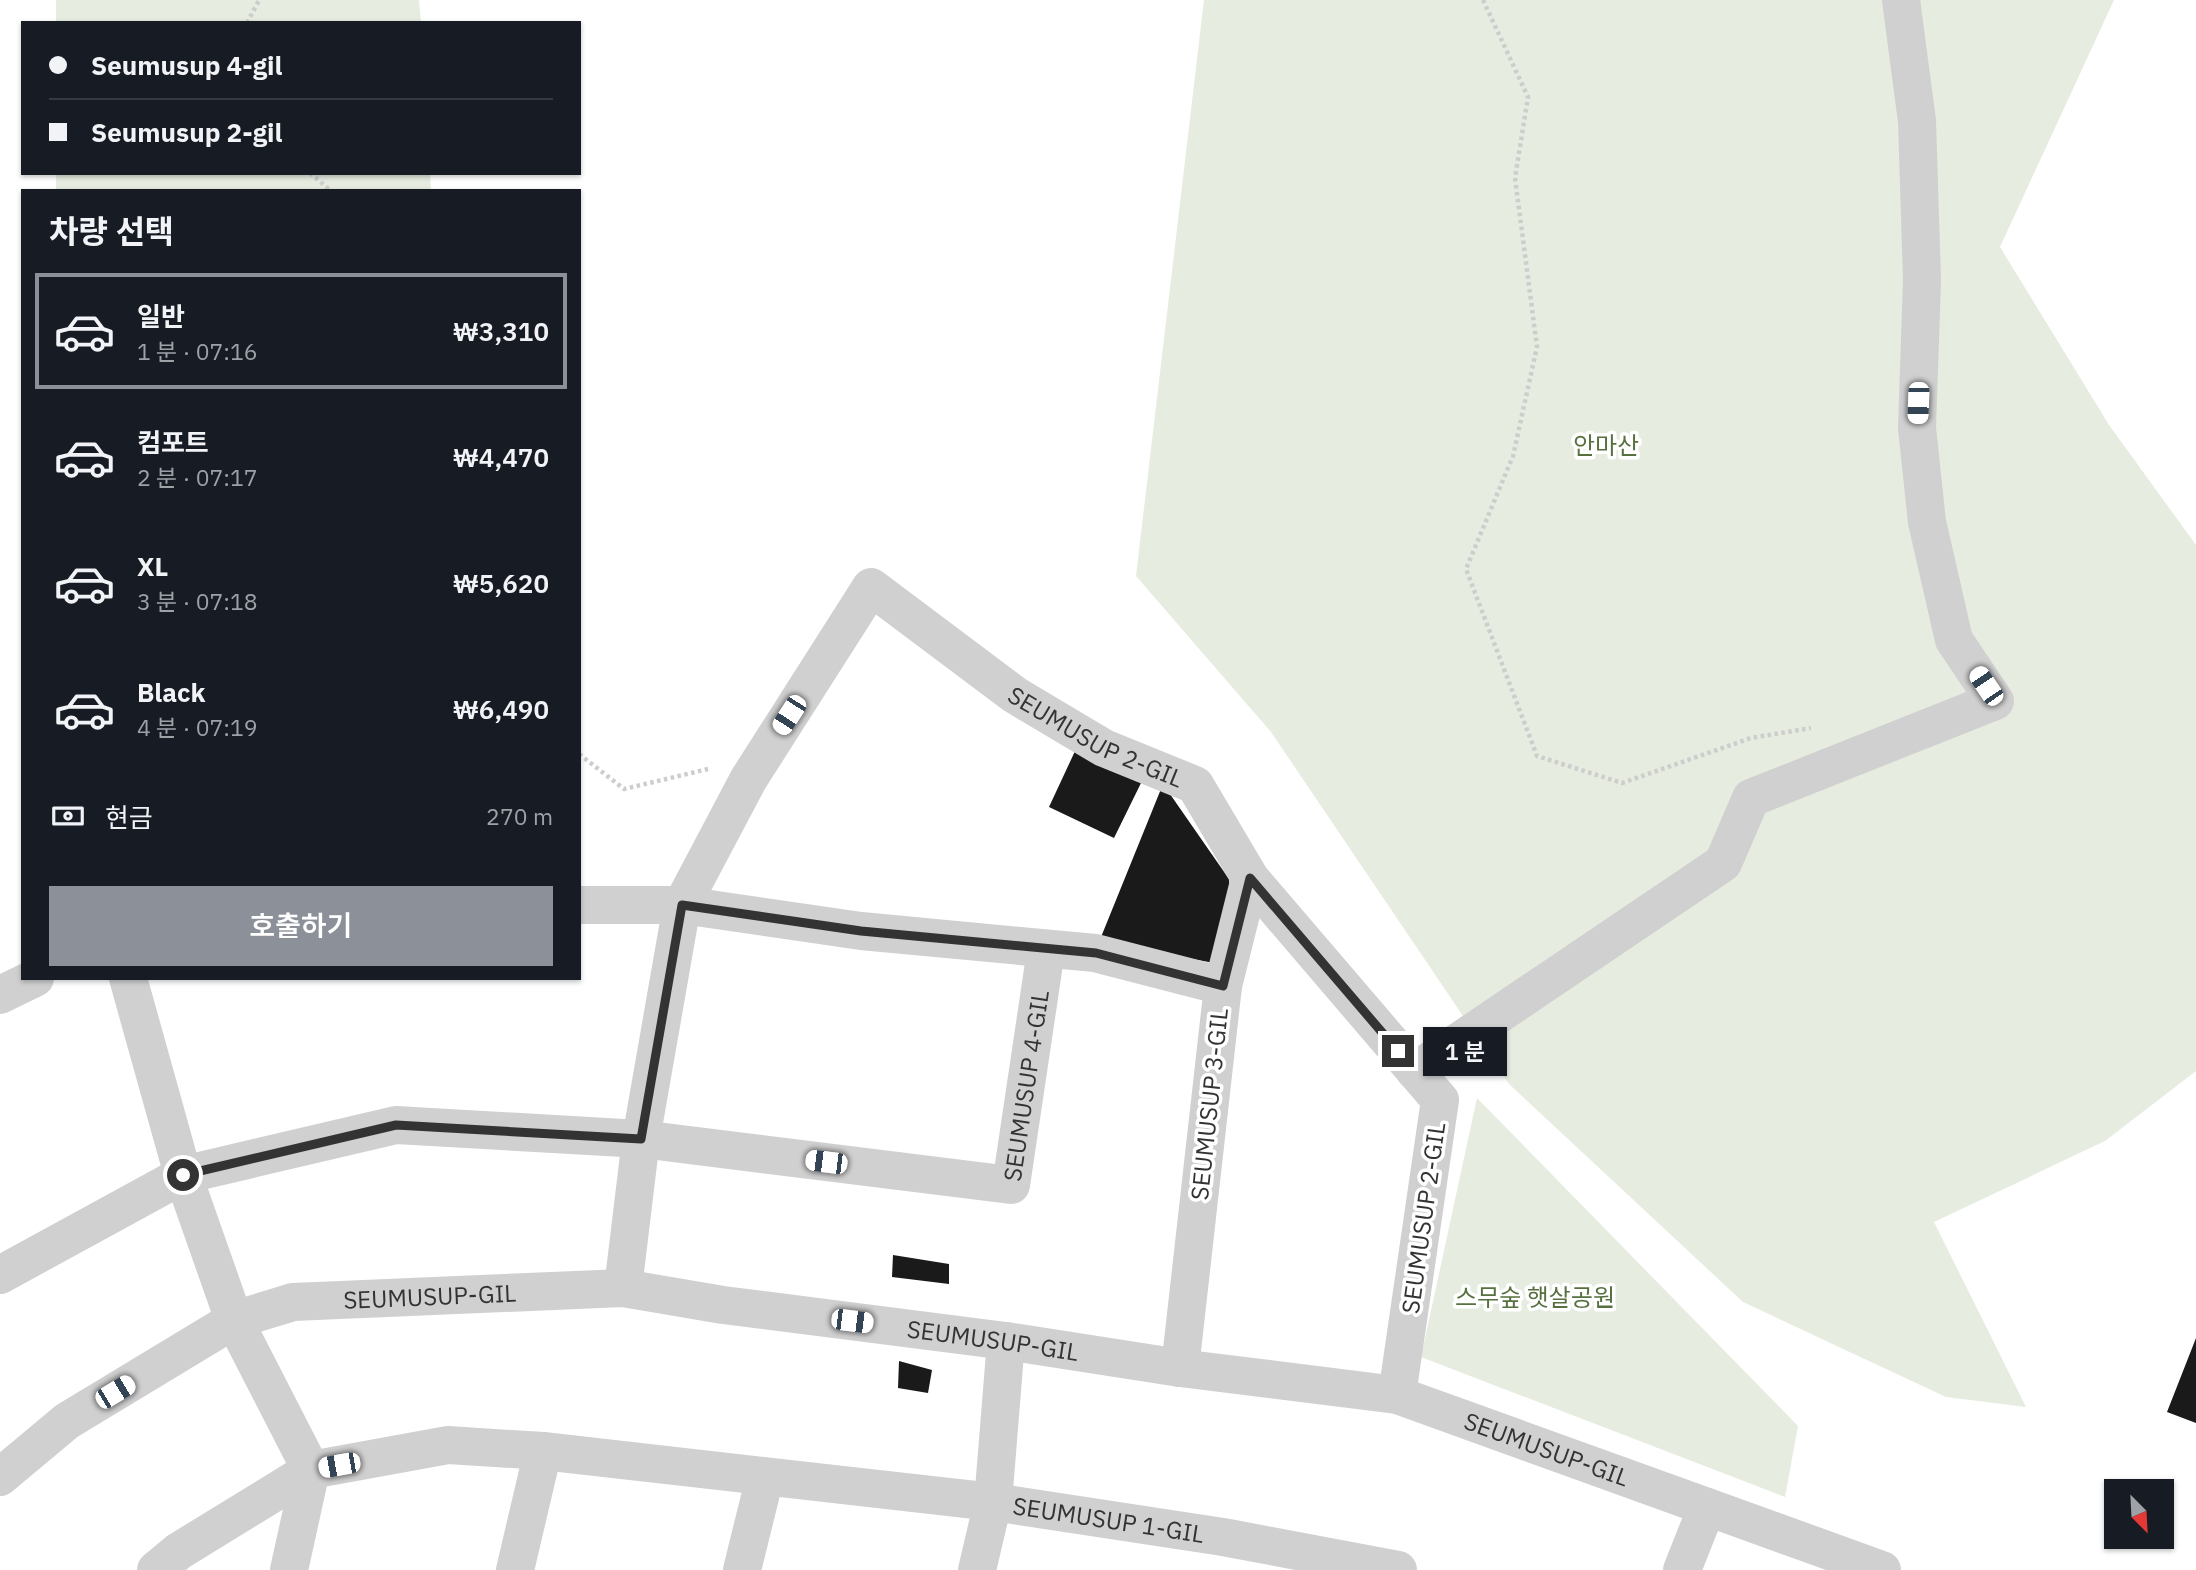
<!DOCTYPE html>
<html lang="ko">
<meta charset="utf-8">
<style>
:root{--surface:#171b24;--page:#20242c;--text:#f1f3f6;--muted:#9ea1a6;--line:#363941;--accent:#8c9099}
body{margin:0;font-family:"IBM Plex Sans","Noto Sans KR",sans-serif;background:var(--page);color:var(--text);height:100vh;display:flex;flex-direction:column;font-size:26px;white-space:nowrap}
*{box-sizing:border-box;margin:0}
p{font-size:23px;color:var(--muted)}
.icon{flex:none;width:38px;height:38px;fill:none;stroke:currentColor;stroke-width:2;stroke-linecap:round;stroke-linejoin:round}
.map{position:relative;flex:1;overflow:hidden}
.details{position:absolute;left:21px;top:189px;width:560px;height:791px;display:flex;flex-direction:column;background:var(--surface);border-radius:0px;box-shadow:0 2px 5px #0004}
.details>*{flex:none}
.top-card{position:absolute;left:21px;top:21px;width:560px;height:154px;border-radius:0px;box-shadow:0 2px 5px #0004;display:grid;align-content:center;height:154px;padding:0 28px;background:var(--surface)}
.needle{width:46px;rotate:156deg}
.buttons{position:absolute;left:2104px;top:1479px;display:grid;gap:14px}
.buttons a{display:grid;place-items:center;width:70px;height:70px;border-radius:0px;background:var(--surface);box-shadow:0 2px 5px #0004;font-size:35px}
.end{position:absolute;width:32px;height:32px;margin:-16px;border:9px solid #333;background:#fff;box-shadow:0 0 0 4px #fff}
.from{border-radius:50%}
.bubble{position:absolute;height:49px;border-radius:0px;background:var(--surface);box-shadow:0 2px 5px #0004;font-size:23px;font-weight:600;line-height:49px;text-align:center}
.car{position:absolute;width:21px;height:42px;margin:-21px -10px;border-radius:9px;box-shadow:0 0 5px 2px #0007;background:linear-gradient(#fff 24%,#345 0 40%,#fff 0 76%,#345 0 86%,#fff 0)}
.top-card b{display:flex;align-items:center;gap:24px;height:66px;font-size:26px}
.top-card b+b{border-top:2px solid var(--line)}
.top-card i{width:18px;height:18px;background:var(--text)}
ul{padding:0;list-style:none}
li{display:flex;align-items:center;gap:21px;height:116px;margin:0 14px 10px;padding:0 14px;border:4px solid transparent;border-radius:0px}
li div{flex:1}
li b{display:block;font-size:26px}
li em{font-style:normal;font-weight:600}
li.current{border-color:var(--accent)}
li>.icon{width:63px;height:63px;stroke-width:1.5}
h2{padding:0 28px;font-size:32px;line-height:84px}
.pay{display:flex;align-items:center;gap:18px;height:77px;padding:0 28px;font-size:26px}
.pay p{margin-inline-start:auto}
.cta{display:flex;gap:14px;margin-top:auto;padding:14px 28px}
.cta a{flex:1;height:80px;border-radius:0px;background:var(--accent);color:#fff;font-size:28px;font-weight:600;line-height:80px;text-align:center}
.map>svg:first-child{display:block}
.green{fill:#e6ecdf}
.building{fill:#1a1a1a}
.lines{fill:none;stroke-linecap:round;stroke-linejoin:round}
.path{stroke:#cdcdcd;stroke-width:4.5;stroke-dasharray:3.5 3.5;stroke-linecap:butt}
.minor{stroke:#d0d0d0;stroke-width:38}
.route{stroke:#333;stroke-width:9}
.labels{text-anchor:middle;dominant-baseline:central;stroke-width:7;stroke-linejoin:round;paint-order:stroke}
.park-label{font-size:24px;fill:#56703f;stroke:#fff}
.street-label{font-size:24px;fill:#333;stroke:#fff}
</style>
<div class="map">
<svg width="2196" height="1570" viewBox="0 0 2196 1570">
<rect width="100%" height="100%" fill="#fff"/>
<path class="green" d="M 56,0 L 419,0 L 421,23 L 56,23 Z
M 1204,0 L 2114,0 L 2000,247 L 2109,425 L 2196,545 L 2196,1071 L 2105,1141 L 1934,1222 L 2026,1407 L 1946,1397 L 1743,1302 L 1509,1084 L 1271,732 L 1136,576 Z
M 56,173 L 430,173 L 431,191 L 56,191 Z
M 1477,1098 L 1798,1426 L 1785,1497 L 1421,1357 Z"/>
<path class="building" d="M 1076,749 L 1142,781 L 1114,838 L 1049,807 Z
M 1163,784 L 1229,879 L 1236,967 L 1099,942 Z
M 893,1255 L 949,1264 L 949,1284 L 892,1277 Z
M 2196,1338 L 2196,1423 L 2167,1412 Z
M 899,1361 L 932,1370 L 928,1393 L 898,1388 Z"/>
<g class="lines">
<path class="path" d="M 1483,0 L 1528,97 L 1515,178 L 1537,347 L 1513,456 L 1466,569 L 1537,756 L 1622,783 L 1751,738 L 1811,728
M 247,23 L 259,0
M 310,173 L 331,191
M 579,754 L 624,789 L 708,769"/>
<g class="minor">
<path d="M 579,905 L 682,905 L 861,931 L 1095,953 L 1223,986 L 1180,1368"/>
<path d="M 128,978 L 183,1175 L 234,1320 L 311,1470 L 289,1570"/>
<path d="M 1223,986 L 1250,878"/>
<path d="M 0,995 L 35,978"/>
<path d="M 1415,1071 L 1723,863 L 1751,798 L 1995,701 L 1954,640 L 1927,522 L 1917,428 L 1922,280 L 1917,121 L 1901,0"/>
<path id="s1" d="M 0,1275 L 183,1175 L 396,1125 L 641,1139 L 1011,1185 L 1046,950"/>
<path id="s2" d="M 623,1288 L 641,1139 L 682,905 L 748,780 L 871,587 L 1015,695 L 1104,748 L 1195,785 L 1250,878 L 1440,1100 L 1397,1395"/>
<path id="s3" d="M 0,1477 L 67,1421 L 234,1320 L 293,1302 L 623,1288 L 723,1305 L 1006,1341 L 1180,1368 L 1397,1395 L 1882,1570"/>
<path id="s4" d="M 156,1570 L 179,1551 L 311,1470 L 448,1445 L 543,1451 L 993,1502 L 1223,1537 L 1398,1570"/>
<path d="M 515,1570 L 543,1451"/>
<path d="M 742,1570 L 765,1477"/>
<path d="M 977,1570 L 993,1502 L 1006,1341"/>
<path d="M 1682,1570 L 1707,1507"/>
</g>
</g>
<g class="lines">
<path class="route" d="M 183,1175 L 396,1125 L 641,1139 L 682,905 L 861,931 L 1096,953 L 1223,986 L 1250,878 L 1398,1051"/>
</g>
<g class="labels">
<g class="park-label">
<text x="1606" y="445">안마산</text>
<text x="1535" y="1297">스무숲 햇살공원</text>
</g>
<g class="street-label">
<text stroke="none"><textPath href="#s2" startOffset="1029">SEUMUSUP 2-GIL</textPath></text>
<text stroke="none"><textPath href="#s1" startOffset="1146">SEUMUSUP 4-GIL</textPath></text>
<text transform="translate(1209 1104) rotate(-84)">SEUMUSUP 3-GIL</text>
<text transform="translate(1423 1218) rotate(-82)">SEUMUSUP 2-GIL</text>
<text stroke="none"><textPath href="#s3" startOffset="481">SEUMUSUP-GIL</textPath></text>
<text stroke="none"><textPath href="#s3" startOffset="1048">SEUMUSUP-GIL</textPath></text>
<text stroke="none"><textPath href="#s3" startOffset="1615">SEUMUSUP-GIL</textPath></text>
<text stroke="none"><textPath href="#s4" startOffset="989">SEUMUSUP 1-GIL</textPath></text>
</g>
</g>
</svg>
<div class="buttons">
<a><svg class="needle" viewBox="-14 -14 28 28"><path d="M0-13l5 13h-10z" fill="#e53935"/><path d="M0 13l5-13h-10z" fill="#9ea1a6"/></svg></a>
</div>
<i class="end from" style="left:183px;top:1175px"></i>
<i class="end" style="left:1398px;top:1051px"></i>
<div class="bubble" style="left:1423px;top:1027px;width:84px">1 분</div>
<i class="car" style="left:1918px;top:403px;rotate:182deg"></i>
<i class="car" style="left:1986px;top:686px;rotate:326deg"></i>
<i class="car" style="left:789px;top:715px;rotate:213deg"></i>
<i class="car" style="left:826px;top:1162px;rotate:277deg"></i>
<i class="car" style="left:852px;top:1321px;rotate:97deg"></i>
<i class="car" style="left:115px;top:1392px;rotate:59deg"></i>
<i class="car" style="left:339px;top:1465px;rotate:260deg"></i>
<div class="top-card">
<b><i class="from"></i>Seumusup 4-gil</b>
<b><i></i>Seumusup 2-gil</b>
</div>
<section class="details">
<h2>차량 선택</h2>
<ul>
<li class="current"><svg class="icon" aria-label="car" viewBox="0 0 24 24"><path d="M5 17H2v-5l4-1 3-4h7l3 4 3 1v5h-3M9 17h6M6 11h13"/><circle cx="7" cy="17" r="2"/><circle cx="17" cy="17" r="2"/></svg><div><b>일반</b><p>1 분 · 07:16</p></div><em>₩3,310</em></li>
<li><svg class="icon" aria-label="car" viewBox="0 0 24 24"><path d="M5 17H2v-5l4-1 3-4h7l3 4 3 1v5h-3M9 17h6M6 11h13"/><circle cx="7" cy="17" r="2"/><circle cx="17" cy="17" r="2"/></svg><div><b>컴포트</b><p>2 분 · 07:17</p></div><em>₩4,470</em></li>
<li><svg class="icon" aria-label="car" viewBox="0 0 24 24"><path d="M5 17H2v-5l4-1 3-4h7l3 4 3 1v5h-3M9 17h6M6 11h13"/><circle cx="7" cy="17" r="2"/><circle cx="17" cy="17" r="2"/></svg><div><b>XL</b><p>3 분 · 07:18</p></div><em>₩5,620</em></li>
<li><svg class="icon" aria-label="car" viewBox="0 0 24 24"><path d="M5 17H2v-5l4-1 3-4h7l3 4 3 1v5h-3M9 17h6M6 11h13"/><circle cx="7" cy="17" r="2"/><circle cx="17" cy="17" r="2"/></svg><div><b>Black</b><p>4 분 · 07:19</p></div><em>₩6,490</em></li>
</ul>
<div class="pay"><svg class="icon" aria-label="cash" viewBox="0 0 24 24"><path d="M3 7h18v10H3z"/><circle cx="12" cy="12" r="2"/></svg>현금<p>270 m</p></div>
<div class="cta"><a>호출하기</a></div>
</section>
</div>
